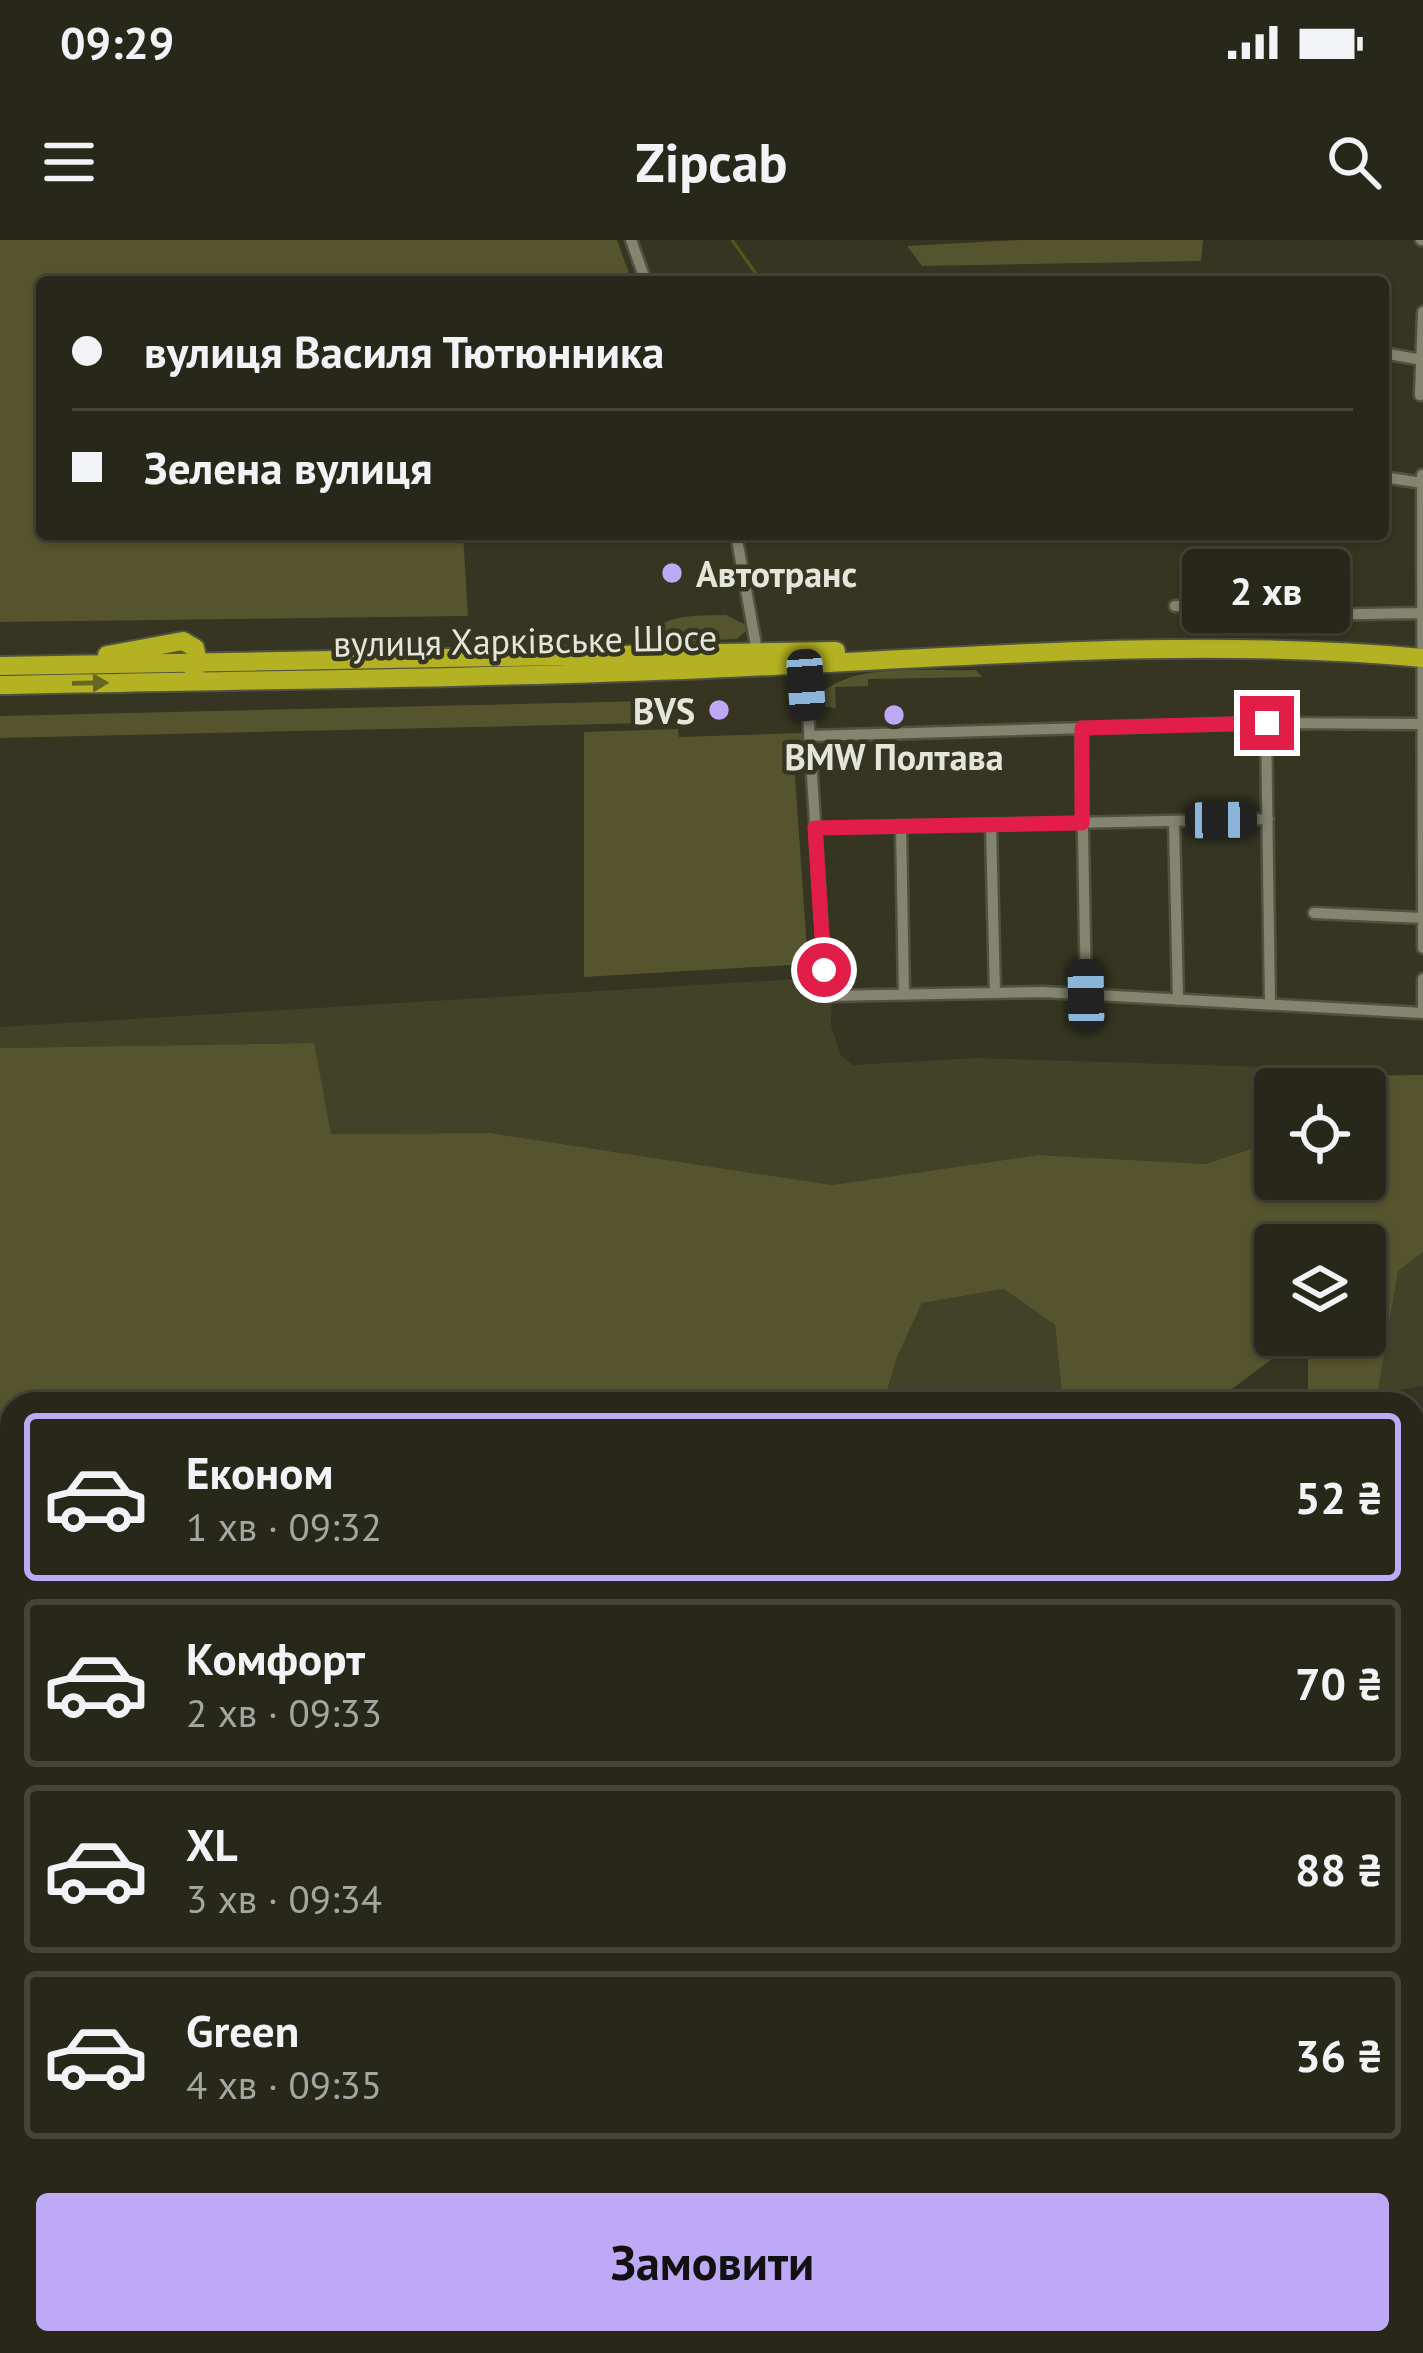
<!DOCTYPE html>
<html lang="uk">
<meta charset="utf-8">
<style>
:root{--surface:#28281a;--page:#303023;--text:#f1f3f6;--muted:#a5a6a2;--line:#444439;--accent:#bda9f5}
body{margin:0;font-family:"PT Sans",sans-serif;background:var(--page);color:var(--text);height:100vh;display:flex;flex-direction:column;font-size:45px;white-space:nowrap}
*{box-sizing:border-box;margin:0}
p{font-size:39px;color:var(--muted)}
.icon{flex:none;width:66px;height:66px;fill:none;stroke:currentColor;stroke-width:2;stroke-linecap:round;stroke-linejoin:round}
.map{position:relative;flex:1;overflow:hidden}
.sheet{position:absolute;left:0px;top:1152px;width:1425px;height:963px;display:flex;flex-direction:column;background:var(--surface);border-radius:36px 36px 0 0;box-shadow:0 3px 9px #0004,0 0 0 3px var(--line)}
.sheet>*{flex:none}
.top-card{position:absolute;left:36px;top:36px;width:1353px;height:264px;border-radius:12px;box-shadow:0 3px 9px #0004,0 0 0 3px var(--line);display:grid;align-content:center;height:264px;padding:0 36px;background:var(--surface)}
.controls{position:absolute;left:1254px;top:828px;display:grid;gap:24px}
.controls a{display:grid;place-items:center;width:132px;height:132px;border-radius:12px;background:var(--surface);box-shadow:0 3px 9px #0004,0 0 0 3px var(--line);font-size:60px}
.end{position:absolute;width:54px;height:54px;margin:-27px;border:15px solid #e11d48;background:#fff;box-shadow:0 0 0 6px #fff}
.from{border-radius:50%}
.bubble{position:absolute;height:84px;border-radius:12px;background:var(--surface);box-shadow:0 3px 9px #0004,0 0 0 3px var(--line);font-size:39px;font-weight:700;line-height:84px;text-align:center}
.car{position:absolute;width:36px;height:72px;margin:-36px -18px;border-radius:15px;box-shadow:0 0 9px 3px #0007;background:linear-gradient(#222 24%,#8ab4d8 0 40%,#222 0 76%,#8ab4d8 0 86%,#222 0)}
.top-card b{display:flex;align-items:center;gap:42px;height:114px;font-size:45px}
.top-card b+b{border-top:3px solid var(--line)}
.top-card i{width:30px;height:30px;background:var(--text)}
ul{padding:21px 0 0;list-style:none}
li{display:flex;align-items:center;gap:36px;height:168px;margin:0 24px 18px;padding:0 12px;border:6px solid var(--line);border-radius:12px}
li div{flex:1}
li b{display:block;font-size:45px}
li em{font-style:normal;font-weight:700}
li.active{border-color:var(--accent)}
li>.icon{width:108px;height:108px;stroke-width:1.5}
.primary-button{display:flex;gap:24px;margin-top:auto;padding:24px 36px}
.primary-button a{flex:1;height:138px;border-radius:12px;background:var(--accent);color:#111;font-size:48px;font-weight:700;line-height:138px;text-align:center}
.status{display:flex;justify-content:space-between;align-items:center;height:84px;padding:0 60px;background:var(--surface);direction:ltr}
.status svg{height:33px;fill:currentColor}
header{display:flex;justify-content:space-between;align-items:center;height:156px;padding:0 36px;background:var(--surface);font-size:54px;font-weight:700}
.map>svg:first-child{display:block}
.built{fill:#424229}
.green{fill:#54542e;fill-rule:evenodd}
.water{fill:#59581a}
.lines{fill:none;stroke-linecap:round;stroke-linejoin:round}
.stream{stroke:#59581a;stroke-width:3}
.street-casing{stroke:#505140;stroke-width:15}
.secondary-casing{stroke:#505140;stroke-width:20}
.highway-casing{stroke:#505140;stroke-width:22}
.street{stroke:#84856f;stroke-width:10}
.secondary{stroke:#84856f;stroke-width:15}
.highway{stroke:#b4b222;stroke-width:18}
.oneway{fill:#686722}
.route{stroke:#e11d48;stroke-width:15}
.poi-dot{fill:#bda9f5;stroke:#353522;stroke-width:4.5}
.labels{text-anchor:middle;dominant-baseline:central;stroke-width:9;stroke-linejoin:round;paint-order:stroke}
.poi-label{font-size:36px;font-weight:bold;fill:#e5e6da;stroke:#353522;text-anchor:start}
.street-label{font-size:36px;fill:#e5e6da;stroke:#353522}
</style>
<div class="status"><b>09:29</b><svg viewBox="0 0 49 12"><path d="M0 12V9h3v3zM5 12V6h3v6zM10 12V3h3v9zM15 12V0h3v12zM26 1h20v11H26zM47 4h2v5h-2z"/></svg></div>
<header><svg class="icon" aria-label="menu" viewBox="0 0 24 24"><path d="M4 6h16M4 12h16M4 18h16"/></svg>Zipcab<svg class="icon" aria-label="search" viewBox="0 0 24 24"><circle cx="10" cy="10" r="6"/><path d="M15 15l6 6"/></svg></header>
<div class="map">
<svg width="1423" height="2113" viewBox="0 0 1423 2113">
<rect width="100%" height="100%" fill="#353522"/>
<path class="built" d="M 832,737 L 831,785 L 841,816 L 853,825 L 976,818 L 1268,827 L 1294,836 L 1294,849 L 1275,849 L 1275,901 L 1205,924 L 1039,915 L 832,945 L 490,893 L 331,894 L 313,803 L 0,808 L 0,787 Z
M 1423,1012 L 1423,1146 L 1378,1153 L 1398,1031 Z
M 1004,1049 L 1055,1085 L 1063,1164 L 883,1164 L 897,1117 L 922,1063 Z
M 1423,1867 L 1423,2113 L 1165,2113 L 1166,2103 L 1413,2103 L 1413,1870 Z"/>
<path class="green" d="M 0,0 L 617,0 L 632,42 L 42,42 L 42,294 L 463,294 L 468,376 L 0,382 Z
M 1020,0 L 1203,0 L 1201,21 L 922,26 L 907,6 Z
M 726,375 L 746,385 L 746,391 L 737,399 L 633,404 C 668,374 681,376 726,375 Z
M 976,430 L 982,437 L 868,439 L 868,446 L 835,447 L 836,468 L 816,466 L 815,460 C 846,420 929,432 976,430 Z
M 646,461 L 646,483 L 0,498 L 0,476 Z
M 678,489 L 679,497 L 803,493 L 804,521 L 794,522 L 808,724 L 584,737 L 584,492 Z
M 314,803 L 331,894 L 490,893 L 832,945 L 1039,915 L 1205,924 L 1275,901 L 1275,939 L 1365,939 L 1365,849 L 1294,849 L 1294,836 L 1423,835 L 1423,1012 L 1398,1031 L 1378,1152 L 1308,1162 L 1308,1118 L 1280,1113 L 1212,1164 L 1063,1164 L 1055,1085 L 1004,1049 L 922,1063 L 897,1117 L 883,1164 L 12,1164 L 12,1239 L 5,1241 L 12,1249 L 12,1271 L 0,1277 L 0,808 ZM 1275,1005 L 1365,1005 L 1365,1095 L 1275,1095 Z
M 12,1496 L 12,1603 L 0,1589 L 0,1503 Z
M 1071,2103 L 1167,2103 L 1166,2113 L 1066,2113 Z"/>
<path class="water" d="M 12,1271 L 12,1388 L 0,1401 L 0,1277 Z"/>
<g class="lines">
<path class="stream" d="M 732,0 L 762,42
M 0,1749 L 10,1743
M 997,2113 L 1016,2103"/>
<defs>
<path id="street" d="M 631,0 L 646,42
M 1421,0 L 1423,0
M 1383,113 L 1423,120
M 1420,155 L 1423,72
M 1422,235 L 1423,708
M 1383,237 L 1423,243
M 736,294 L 757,411
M 1175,366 L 1287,364 L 1307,375 L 1421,373
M 805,424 L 826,756 L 1042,752 L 1423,773 L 1423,739
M 1266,483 L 1270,765
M 1081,488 L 1086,755
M 809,496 L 1266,483 L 1423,484
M 1174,581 L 1178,760
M 991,585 L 995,753
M 901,586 L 904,755
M 815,588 L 1268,579
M 1314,673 L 1423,678
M 0,1455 L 12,1448
M 0,1644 L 12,1642
M 0,1834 L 12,1931
M 33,2103 L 34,2113
M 139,2103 L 141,2113
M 268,2103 L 269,2113
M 455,2113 L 476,2103
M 926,2113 L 935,2103"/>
<path id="secondary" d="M 1413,1603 L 1423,1603"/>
<path id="highway" d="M 107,415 L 183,401 L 195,408 L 198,421 L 194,432
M 0,426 L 836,411
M 0,445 C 236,440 472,439 707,429 C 945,419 1185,396 1423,418"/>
</defs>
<use href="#street" class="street-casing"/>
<use href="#secondary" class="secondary-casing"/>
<use href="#highway" class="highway-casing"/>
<use href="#street" class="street"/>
<use href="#secondary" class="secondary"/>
<use href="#highway" class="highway"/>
</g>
<defs><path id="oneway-solid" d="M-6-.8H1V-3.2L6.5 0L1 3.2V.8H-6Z" transform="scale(3)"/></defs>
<use class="oneway" href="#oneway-solid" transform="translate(90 443) rotate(-1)"/>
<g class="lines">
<path class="route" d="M 824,730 L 815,588 L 1082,583 L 1082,488 L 1267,483"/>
</g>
<g class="poi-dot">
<circle cx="672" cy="333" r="12"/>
<circle cx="719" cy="470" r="12"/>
<circle cx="894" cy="475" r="12"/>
</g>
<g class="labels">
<g class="poi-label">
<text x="696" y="333">Автотранс</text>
<text x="695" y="470" text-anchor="end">BVS</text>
<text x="894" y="516" text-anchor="middle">BMW Полтава</text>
</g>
<g class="street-label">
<text transform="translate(525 400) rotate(-1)">вулиця Харківське Шосе</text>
</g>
</g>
</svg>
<div class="controls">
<a><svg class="icon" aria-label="locate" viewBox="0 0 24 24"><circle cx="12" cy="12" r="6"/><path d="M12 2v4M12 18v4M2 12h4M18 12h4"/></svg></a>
<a><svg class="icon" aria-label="layers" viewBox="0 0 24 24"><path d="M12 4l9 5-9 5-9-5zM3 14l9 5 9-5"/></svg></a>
</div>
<i class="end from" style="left:824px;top:730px"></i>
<i class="end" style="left:1267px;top:483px"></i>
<div class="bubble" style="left:1182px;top:309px;width:168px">2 хв</div>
<i class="car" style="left:806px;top:445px;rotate:176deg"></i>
<i class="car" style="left:1221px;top:580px;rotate:89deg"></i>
<i class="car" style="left:1086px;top:755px;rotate:359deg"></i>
<div class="top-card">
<b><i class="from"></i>вулиця Василя Тютюнника</b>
<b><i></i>Зелена вулиця</b>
</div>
<section class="sheet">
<ul>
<li class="active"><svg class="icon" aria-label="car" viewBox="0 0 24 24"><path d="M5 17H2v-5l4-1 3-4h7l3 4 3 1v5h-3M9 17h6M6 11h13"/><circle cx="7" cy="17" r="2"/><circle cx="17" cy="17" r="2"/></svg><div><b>Економ</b><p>1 хв · 09:32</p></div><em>52 ₴</em></li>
<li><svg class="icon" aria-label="car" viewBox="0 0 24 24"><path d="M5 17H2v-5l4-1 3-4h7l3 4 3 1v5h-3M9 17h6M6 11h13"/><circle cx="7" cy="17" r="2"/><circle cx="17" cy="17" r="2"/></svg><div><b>Комфорт</b><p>2 хв · 09:33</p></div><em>70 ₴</em></li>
<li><svg class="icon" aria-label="car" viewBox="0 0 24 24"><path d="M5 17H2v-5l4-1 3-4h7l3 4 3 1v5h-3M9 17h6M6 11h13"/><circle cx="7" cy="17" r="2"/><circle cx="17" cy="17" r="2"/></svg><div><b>XL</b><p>3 хв · 09:34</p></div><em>88 ₴</em></li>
<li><svg class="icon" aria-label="car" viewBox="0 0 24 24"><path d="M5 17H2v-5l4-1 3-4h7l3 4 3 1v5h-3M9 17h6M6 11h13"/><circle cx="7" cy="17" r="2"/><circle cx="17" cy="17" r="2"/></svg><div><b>Green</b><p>4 хв · 09:35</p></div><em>36 ₴</em></li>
</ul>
<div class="primary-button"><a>Замовити</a></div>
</section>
</div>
